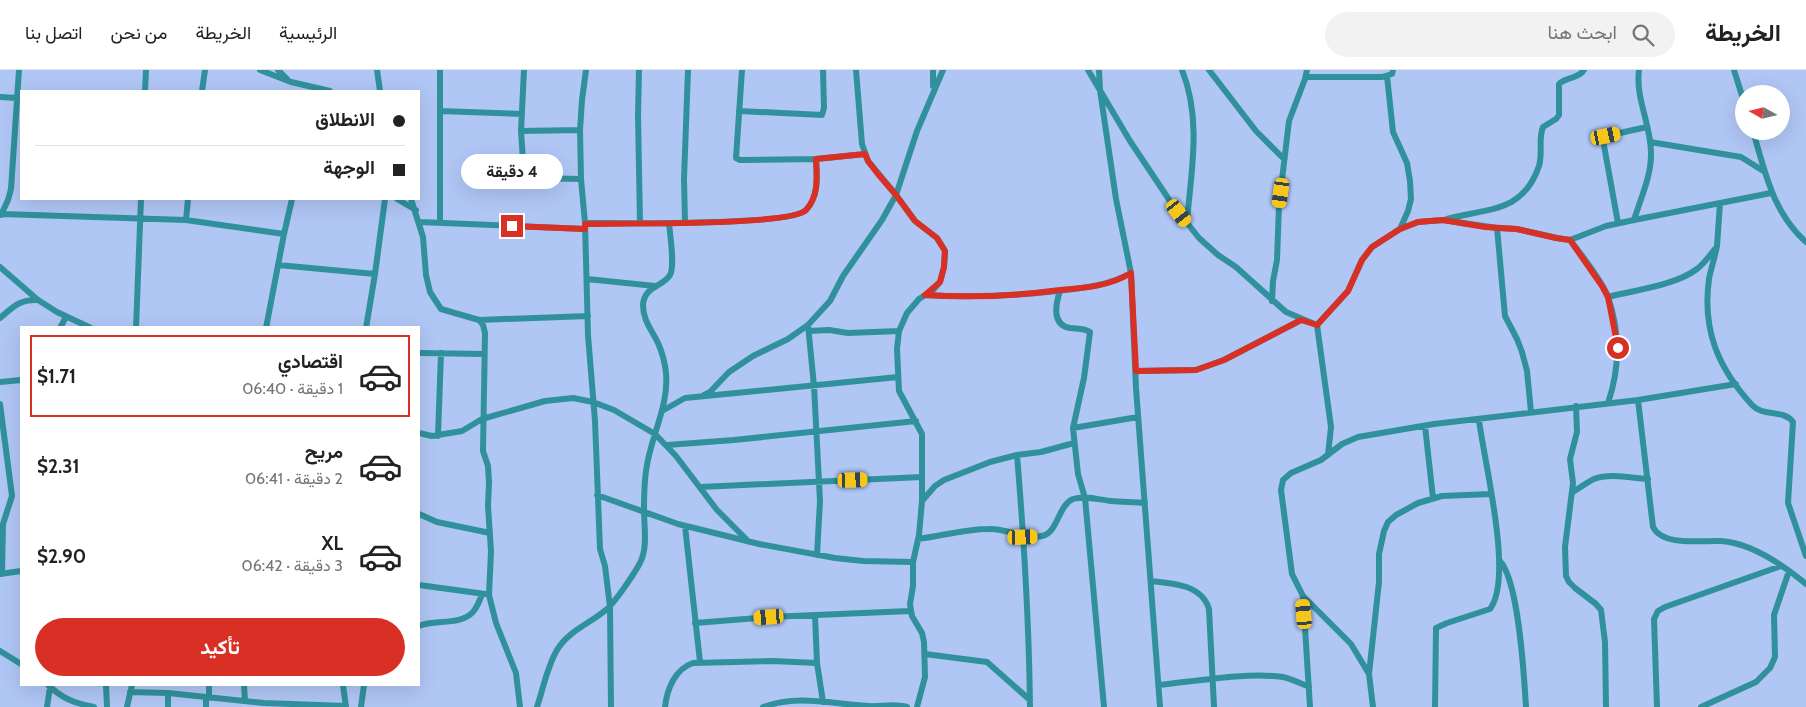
<!DOCTYPE html>
<html lang="ar">
<meta charset="utf-8">
<style>
:root{--surface:#fff;--page:#f2f2f2;--text:#222;--muted:#767676;--line:#e0e0e0;--accent:#d93025}
body{margin:0;font-family:Cabin,Vazirmatn,sans-serif;background:var(--page);color:var(--text);direction:rtl;height:100vh;display:flex;flex-direction:column;font-size:19px;white-space:nowrap}
*{box-sizing:border-box;margin:0}
p{font-size:16px;color:var(--muted)}
.icon{flex:none;width:28px;height:28px;fill:none;stroke:currentColor;stroke-width:2;stroke-linecap:round;stroke-linejoin:round}
.map{position:relative;flex:1;overflow:hidden;direction:ltr}
.details{position:absolute;left:20px;top:256px;width:400px;height:360px;display:flex;flex-direction:column;background:var(--surface);border-radius:0px;box-shadow:0 5px 20px #0002;direction:rtl}
.details>*{flex:none}
.top-card{position:absolute;left:20px;top:20px;width:400px;height:110px;border-radius:0px;box-shadow:0 5px 20px #0002;direction:rtl;display:grid;align-content:center;height:110px;padding:0 15px;background:var(--surface)}
.needle{width:32px;rotate:278deg}
.buttons{position:absolute;left:1735px;top:15px;display:grid;gap:10px}
.buttons a{display:grid;place-items:center;width:55px;height:55px;border-radius:50%;background:var(--surface);box-shadow:0 5px 20px #0002;font-size:25px}
.end{position:absolute;width:22px;height:22px;margin:-11px;border:6px solid #d93025;background:#fff;box-shadow:0 0 0 2px #fff}
.from{border-radius:50%}
.bubble{position:absolute;height:35px;border-radius:18px;background:var(--surface);box-shadow:0 5px 20px #0002;font-size:16px;font-weight:700;line-height:35px;text-align:center;direction:rtl}
.car{position:absolute;width:15px;height:30px;margin:-15px -8px;border-radius:6px;box-shadow:0 0 4px 1px #0007;background:linear-gradient(#f5c518 24%,#345 0 40%,#f5c518 0 76%,#345 0 86%,#f5c518 0)}
.top-card b{display:flex;align-items:center;gap:18px;height:48px;font-size:19px}
.top-card b+b{border-top:1px solid var(--line)}
.top-card i{width:12px;height:12px;background:var(--text)}
ul{padding:9px 0 0;list-style:none}
li{display:flex;align-items:center;gap:15px;height:82px;margin:0 10px 8px;padding:0 5px;border:2px solid transparent;border-radius:0px}
li div{flex:1}
li b{display:block;font-size:19px}
li em{font-style:normal;font-weight:700}
li.on{border-color:var(--accent)}
li>.icon{width:45px;height:45px;stroke-width:1.5}
.primary-button{display:flex;gap:10px;margin-top:auto;padding:10px 15px}
.primary-button a{flex:1;height:58px;border-radius:30px;background:var(--accent);color:#fff;font-size:20px;font-weight:700;line-height:58px;text-align:center}
header{display:flex;align-items:center;gap:30px;box-sizing:border-box;height:70px;padding:0 25px;background:var(--surface);border-bottom:1px solid var(--line)}
header strong{font-size:24px}
nav{display:flex;gap:28px;margin-inline-start:auto;font-size:18px}
.search{width:350px;height:45px;background:var(--page);display:flex;align-items:center;gap:12px;box-sizing:border-box;padding:0 18px;border-radius:28px;color:var(--muted);font-size:19px}
.map>svg:first-child{display:block}
.lines{fill:none;stroke-linecap:round;stroke-linejoin:round}
.minor{stroke:#30919c;stroke-width:6}
.route{stroke:#d93025;stroke-width:6}
</style>
<header>
<strong>الخريطة</strong>
<div class="search"><svg class="icon" aria-label="search" viewBox="0 0 24 24"><circle cx="10" cy="10" r="6"/><path d="M15 15l6 6"/></svg>ابحث هنا</div>
<nav><a>الرئيسية</a><a>الخريطة</a><a>من نحن</a><a>اتصل بنا</a></nav>
</header>
<div class="map">
<svg width="1806" height="637" viewBox="0 0 1806 637">
<rect width="100%" height="100%" fill="#b0c6f5"/>
<g class="lines">
<path class="minor" d="M 260,0 L 291,12 L 330,21
M 278,0 L 288,10
M 377,0 L 380,21
M 524,0 L 521,61 L 524,105 L 530,108 L 581,109
M 586,0 L 582,30 L 580,60 L 581,109 L 585,153 L 588,265 L 595,351 L 600,479 L 605,496 L 610,537 L 611,637
M 639,0 L 638,45 L 640,153
M 742,0 L 736,88 L 740,90 L 816,89 L 865,84
M 856,0 L 862,74 L 868,91 L 896,125 L 915,151 L 937,168 L 945,181 L 944,197 L 940,212 L 933,220 L 919,229 L 907,243 L 899,261 L 897,279 L 899,321 L 922,364 L 922,431 L 919,465 L 913,492 L 913,516 L 910,534 L 912,546 L 922,563 L 924,572 L 925,607 L 917,637
M 1088,0 L 1130,71 L 1172,134 L 1199,168 L 1218,185 L 1236,197 L 1286,242 L 1317,255
M 1099,0 L 1100,20 L 1116,129 L 1131,203 L 1136,318 L 1160,637
M 1182,0 C 1202,50 1191,101 1187,152
M 1209,0 L 1256,61 L 1283,88
M 1734,0 L 1744,32
M 1387,6 L 1393,62 L 1407,93 L 1410,111 L 1411,129 L 1408,141 L 1400,159
M 1306,7 L 1382,7 L 1392,4 L 1393,0
M 933,16 L 933,0
M 145,21 L 146,0
M 202,21 L 205,0
M 0,27 L 17,28
M 440,41 L 522,44
M 739,41 L 822,45 L 824,38 L 823,0
M 521,61 L 580,60
M 1753,61 C 1765,102 1773,143 1806,172
M 1650,72 L 1741,87 L 1765,102
M 397,129 L 416,140
M 411,129 L 423,167 L 426,205 L 430,222 L 441,239 L 479,250 L 588,246
M 1720,133 C 1719,147 1718,162 1717,176 C 1715,187 1711,198 1709,209 C 1702,260 1718,298 1752,335 C 1763,347 1783,339 1793,352 L 1788,433 L 1806,486
M 2,144 L 186,150 L 284,164
M 1,145 L 8,130 L 11,119 L 19,0
M 1447,149 C 1488,138 1523,143 1539,96 C 1543,83 1538,69 1543,57 L 1556,49 L 1559,45 L 1559,14 C 1566,7 1578,9 1584,0
M 186,150 L 188,129
M 1634,150 C 1640,130 1651,107 1651,85 C 1652,56 1635,29 1639,0
M 419,152 L 585,159
M 685,152 L 684,109 L 688,0
M 440,153 L 440,0
M 585,153 C 617,153 792,156 806,140 C 819,126 817,107 816,89
M 1618,153 L 1603,70 L 1606,66 L 1647,57
M 1497,158 L 1505,246 L 1517,269 L 1522,282 L 1527,301 L 1531,342
M 1570,170 C 1581,184 1602,211 1608,227 C 1620,262 1620,298 1608,333
M 278,195 L 375,204
M 0,197 L 38,230 L 57,242 L 91,258
M 587,209 L 655,216
M 1060,221 C 1056,233 1051,255 1070,258 C 1077,259 1084,258 1090,262 L 1084,308 L 1073,358 L 1078,404 L 1085,428 L 1104,637
M 926,225 C 970,228 1013,226 1057,221 C 1083,218 1108,216 1131,203
M 1608,227 C 1635,220 1674,216 1697,199 C 1704,194 1709,186 1715,179
M 1272,231 L 1273,211 L 1277,190 L 1279,135 L 1289,51 L 1305,9 L 1307,0
M 0,248 C 13,237 20,229 38,230
M 479,250 L 483,255 L 485,263 L 483,381 L 488,396 L 489,412 L 488,436 L 491,481 L 489,525 L 496,553 L 516,603 L 520,637
M 808,255 L 814,316 L 820,431 L 817,485
M 60,258 L 66,247
M 136,258 L 141,129
M 266,258 L 284,164 L 292,129
M 366,258 L 375,204 L 385,129
M 809,261 L 829,260 L 848,263 L 899,261
M 419,283 L 484,284
M 1136,301 L 1196,300 L 1224,290 L 1301,250
M 0,312 L 21,310
M 704,325 L 710,322 L 729,302 L 753,286 L 788,269 L 808,255 L 830,231 L 843,206 L 882,150 L 896,125 L 917,61 L 943,0
M 1638,330 L 1653,457 C 1663,477 1702,470 1721,471 C 1752,473 1783,495 1806,514
M 0,334 L 12,426 L 3,454 L 2,504
M 1576,336 L 1577,362 L 1570,389 L 1573,413 L 1565,477 L 1566,506 L 1569,512 L 1575,518 L 1596,534 L 1601,540 L 1605,572 L 1606,637
M 662,341 L 685,328 L 898,307
M 1425,356 L 1433,428
M 1073,358 L 1138,347
M 419,363 L 432,366 L 462,361 L 482,349 L 545,331 L 573,328 L 593,332 L 614,340 L 655,364 L 676,386 L 717,440 L 749,472
M 438,366 L 441,283
M 667,375 L 734,370 L 916,351
M 1017,385 C 1024,469 1029,553 1030,637
M 1328,385 L 1331,357 L 1317,255 L 1348,221 L 1362,190 L 1372,177 L 1400,159 L 1418,152 L 1443,150 L 1497,158 L 1517,159 L 1557,168 L 1570,170 L 1606,156 L 1634,150 L 1771,123
M 700,417 L 922,407
M 1573,422 C 1580,418 1587,412 1594,409 C 1610,403 1631,408 1648,409
M 597,425 L 678,454 L 759,474 L 835,488 L 863,491 L 913,492
M 922,431 L 935,416 L 944,410 L 990,392 L 1017,385 L 1041,382 L 1074,373
M 419,444 L 437,452 L 490,463
M 685,456 L 700,592
M 918,469 C 941,466 966,459 989,459 C 1008,458 1022,470 1042,466 C 1058,463 1058,435 1073,429 C 1086,425 1099,430 1111,431 C 1122,432 1134,432 1145,433
M 1500,491 C 1519,512 1524,606 1526,637
M 0,504 L 21,501
M 1151,511 C 1173,513 1202,515 1209,539 L 1214,637
M 419,515 L 485,524
M 1303,526 L 1310,637
M 815,545 L 817,593 L 823,632
M 695,553 L 769,547 L 910,541
M 419,556 C 435,549 460,556 473,542 C 477,537 480,530 482,524
M 0,581 L 21,594
M 925,584 L 987,592 L 1030,630
M 1369,604 L 1351,574 L 1303,526 L 1292,504 L 1281,420 L 1283,410 L 1291,403 L 1321,390 L 1342,374 L 1358,367 L 1434,354 L 1638,330 L 1736,314
M 48,615 C 63,629 74,633 94,637
M 106,615 L 107,637
M 209,615 L 209,627
M 244,615 L 245,631
M 343,615 L 346,637
M 1159,615 C 1197,611 1246,602 1283,607 C 1292,609 1300,613 1309,617
M 130,622 L 168,623 L 264,633 L 346,636
M 168,623 L 168,637
M 206,627 L 206,637
M 47,637 L 50,617
M 127,637 L 132,615
M 361,637 L 364,615
M 537,637 C 543,619 547,597 557,580 C 568,561 591,553 607,539 C 616,531 634,504 640,493 C 648,477 644,458 644,440 C 644,426 644,410 647,395 C 652,364 669,335 666,303 C 665,293 662,282 658,273 C 652,260 643,251 643,235 C 644,216 663,217 670,205 C 675,196 670,165 669,153
M 665,637 C 667,619 675,599 693,593 L 773,591 L 817,593
M 763,637 C 799,624 831,634 868,636 C 881,637 893,633 907,637
M 1373,637 L 1369,604 L 1379,512 L 1379,484 L 1384,461 L 1388,452 L 1396,445 L 1418,433 L 1442,426 L 1491,424
M 1435,637 L 1436,558 L 1447,553 L 1490,539 C 1514,507 1484,392 1479,350
M 1657,637 L 1654,549 L 1658,541 L 1665,537 L 1781,496
M 1701,637 L 1756,612 L 1770,598 L 1775,587 L 1774,545 L 1789,501"/>
</g>
<g class="lines">
<path class="route" d="M 512,156 L 585,159 L 585,154 C 617,153 791,156 806,140 C 819,126 817,107 816,89 L 865,84 L 868,91 L 878,104 L 896,125 L 915,151 L 937,168 L 945,181 L 944,197 L 940,212 L 925,225 C 971,228 1015,226 1060,220 C 1086,218 1109,216 1131,203 L 1136,301 L 1196,300 L 1224,290 L 1301,250 L 1317,255 L 1348,221 L 1362,190 L 1372,177 L 1400,159 L 1418,152 L 1443,150 L 1485,157 L 1517,159 L 1556,168 L 1570,170 L 1602,216 L 1608,227 L 1618,278"/>
</g>
</svg>
<div class="buttons">
<a><svg class="needle" viewBox="-14 -14 28 28"><path d="M0-13l5 13h-10z" fill="#e53935"/><path d="M0 13l5-13h-10z" fill="#767676"/></svg></a>
</div>
<i class="end from" style="left:1618px;top:278px"></i>
<i class="end" style="left:512px;top:156px"></i>
<div class="bubble" style="left:461px;top:84px;width:102px">4 دقيقة</div>
<i class="car" style="left:1606px;top:66px;rotate:78deg"></i>
<i class="car" style="left:1281px;top:123px;rotate:188deg"></i>
<i class="car" style="left:1179px;top:143px;rotate:142deg"></i>
<i class="car" style="left:853px;top:410px;rotate:88deg"></i>
<i class="car" style="left:1023px;top:467px;rotate:88deg"></i>
<i class="car" style="left:1304px;top:544px;rotate:355deg"></i>
<i class="car" style="left:769px;top:547px;rotate:266deg"></i>
<div class="top-card">
<b><i class="from"></i>الانطلاق</b>
<b><i></i>الوجهة</b>
</div>
<section class="details">
<ul>
<li class="on"><svg class="icon" aria-label="car" viewBox="0 0 24 24"><path d="M5 17H2v-5l4-1 3-4h7l3 4 3 1v5h-3M9 17h6M6 11h13"/><circle cx="7" cy="17" r="2"/><circle cx="17" cy="17" r="2"/></svg><div><b>اقتصادي</b><p>1 دقيقة · 06:40</p></div><em>$1.71</em></li>
<li><svg class="icon" aria-label="car" viewBox="0 0 24 24"><path d="M5 17H2v-5l4-1 3-4h7l3 4 3 1v5h-3M9 17h6M6 11h13"/><circle cx="7" cy="17" r="2"/><circle cx="17" cy="17" r="2"/></svg><div><b>مريح</b><p>2 دقيقة · 06:41</p></div><em>$2.31</em></li>
<li><svg class="icon" aria-label="car" viewBox="0 0 24 24"><path d="M5 17H2v-5l4-1 3-4h7l3 4 3 1v5h-3M9 17h6M6 11h13"/><circle cx="7" cy="17" r="2"/><circle cx="17" cy="17" r="2"/></svg><div><b>XL</b><p>3 دقيقة · 06:42</p></div><em>$2.90</em></li>
</ul>
<div class="primary-button"><a>تأكيد</a></div>
</section>
</div>
